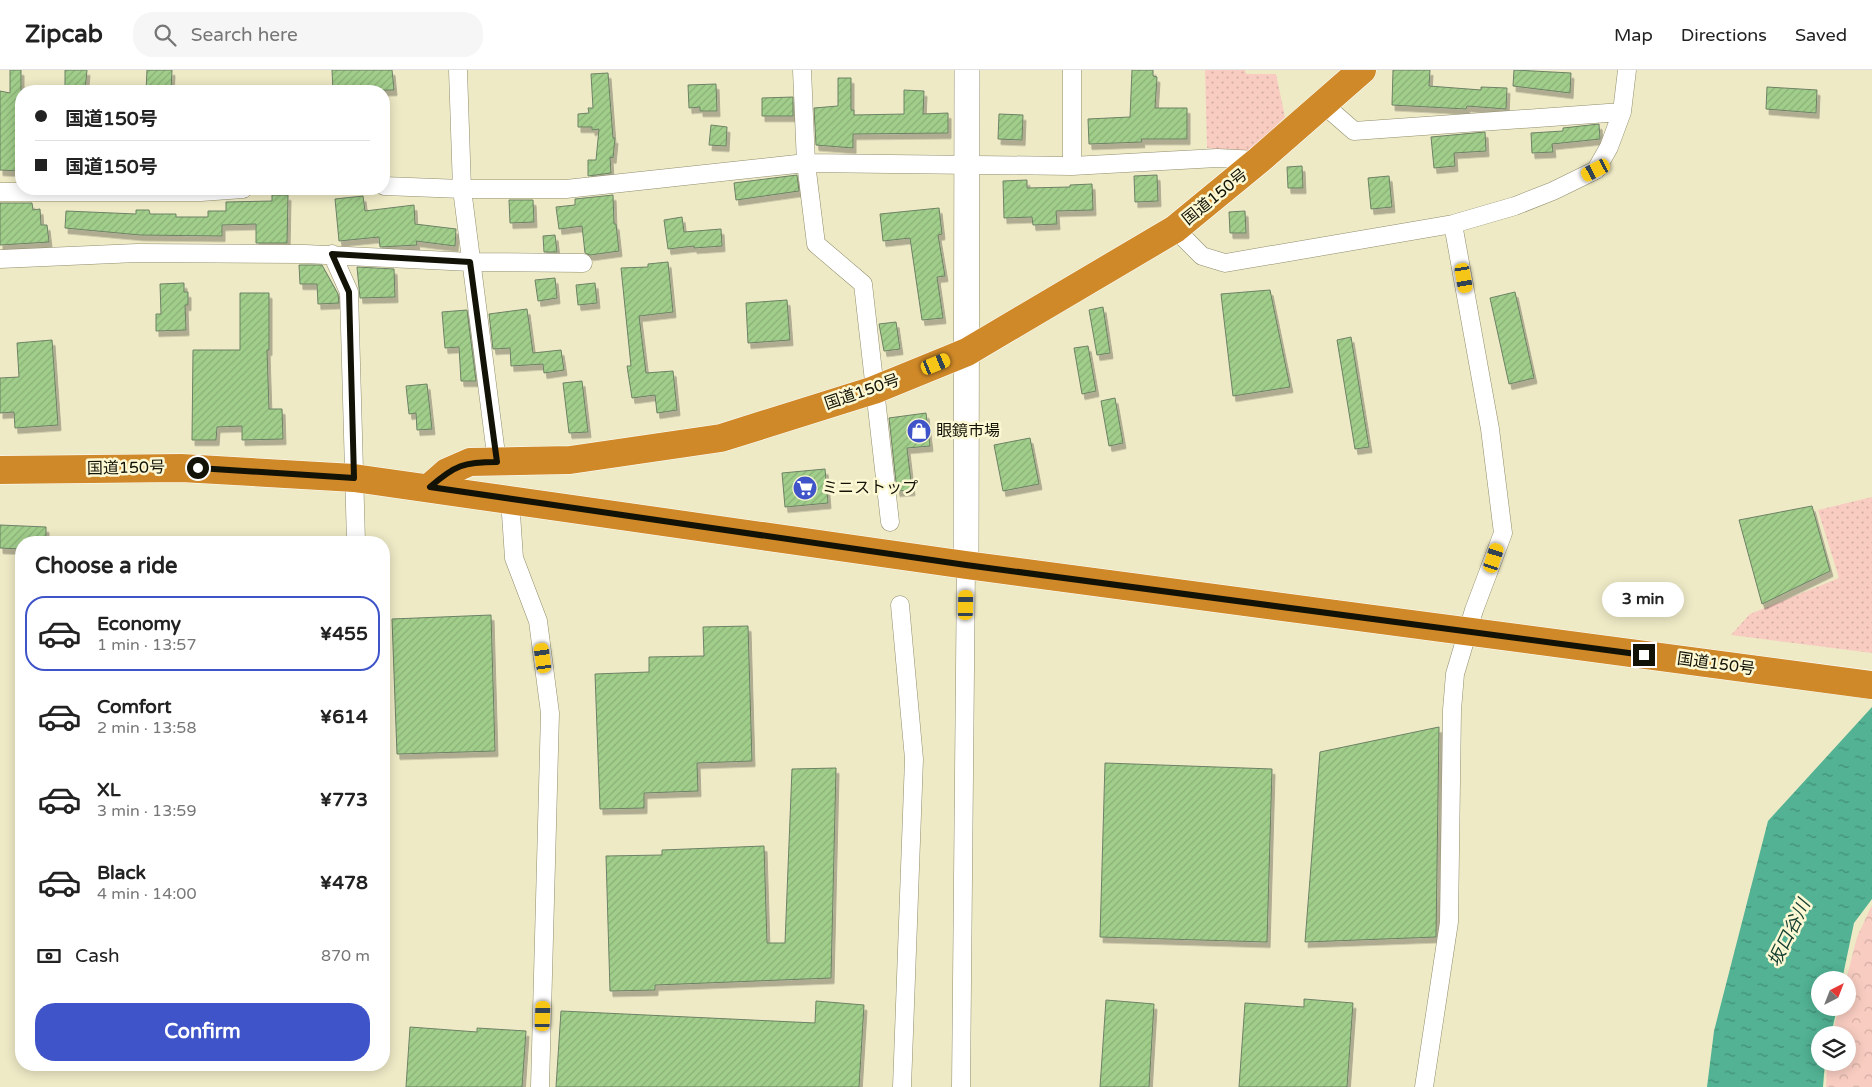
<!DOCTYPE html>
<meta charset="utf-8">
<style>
:root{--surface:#fff;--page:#f6f6f6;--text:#222;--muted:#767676;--line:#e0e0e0;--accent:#3f54c8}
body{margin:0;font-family:"Varela Round","Noto Sans JP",sans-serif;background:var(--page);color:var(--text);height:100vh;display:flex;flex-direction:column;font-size:19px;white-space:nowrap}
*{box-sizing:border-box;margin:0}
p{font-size:16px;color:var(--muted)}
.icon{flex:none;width:28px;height:28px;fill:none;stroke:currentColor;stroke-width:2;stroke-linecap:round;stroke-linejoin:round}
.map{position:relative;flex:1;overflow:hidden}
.panel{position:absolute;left:15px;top:466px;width:375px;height:535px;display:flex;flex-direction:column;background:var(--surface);border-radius:20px;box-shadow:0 2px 12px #0003}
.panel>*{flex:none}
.guide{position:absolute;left:15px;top:15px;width:375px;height:110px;border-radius:20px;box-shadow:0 2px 12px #0003;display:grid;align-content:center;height:110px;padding:0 20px;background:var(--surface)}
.needle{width:32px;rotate:42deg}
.buttons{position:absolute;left:1811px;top:901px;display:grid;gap:10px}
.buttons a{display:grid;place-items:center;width:45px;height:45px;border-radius:50%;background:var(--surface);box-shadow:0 2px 12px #0003;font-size:25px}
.end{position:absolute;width:22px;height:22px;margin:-11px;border:6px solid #131206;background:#fff;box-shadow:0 0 0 2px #fff}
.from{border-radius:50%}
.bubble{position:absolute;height:35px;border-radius:18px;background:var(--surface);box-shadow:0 2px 12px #0003;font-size:16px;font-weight:800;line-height:35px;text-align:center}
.car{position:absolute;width:15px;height:30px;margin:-15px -8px;border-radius:6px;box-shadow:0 0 4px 1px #0007;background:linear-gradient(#f5c518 24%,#345 0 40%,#f5c518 0 76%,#345 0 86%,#f5c518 0)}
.guide b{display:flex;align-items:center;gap:18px;height:48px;font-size:19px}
.guide b+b{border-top:1px solid var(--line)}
.guide i{width:12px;height:12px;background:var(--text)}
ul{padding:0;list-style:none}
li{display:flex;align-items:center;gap:15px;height:75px;margin:0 10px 8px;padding:0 10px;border:2px solid transparent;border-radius:20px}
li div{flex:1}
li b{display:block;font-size:19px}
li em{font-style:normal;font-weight:800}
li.selected{border-color:var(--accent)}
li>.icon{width:45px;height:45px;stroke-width:1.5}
h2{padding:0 20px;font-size:22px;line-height:60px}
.pay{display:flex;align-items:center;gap:12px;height:55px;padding:0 20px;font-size:19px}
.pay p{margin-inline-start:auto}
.action{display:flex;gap:10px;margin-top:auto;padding:10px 20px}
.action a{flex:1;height:58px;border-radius:20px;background:var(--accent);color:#fff;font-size:20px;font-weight:800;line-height:58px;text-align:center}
header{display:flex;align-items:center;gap:30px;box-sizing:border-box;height:70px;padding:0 25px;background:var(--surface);border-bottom:1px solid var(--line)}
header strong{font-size:24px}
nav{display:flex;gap:28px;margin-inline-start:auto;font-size:18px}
.search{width:350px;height:45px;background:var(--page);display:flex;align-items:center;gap:12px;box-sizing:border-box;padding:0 18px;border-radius:20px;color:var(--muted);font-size:19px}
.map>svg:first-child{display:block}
.grass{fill:url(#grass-dots)}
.forest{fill:url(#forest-crowns)}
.water{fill:url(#water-ripples)}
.building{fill:url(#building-hatch);stroke:#6d8165;filter:url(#shadow)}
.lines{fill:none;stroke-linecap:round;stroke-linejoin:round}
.street-casing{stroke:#918d6c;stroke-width:19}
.secondary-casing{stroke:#918d6c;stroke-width:26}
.highway-casing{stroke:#fff;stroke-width:29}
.street{stroke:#fff;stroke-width:18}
.secondary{stroke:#fff;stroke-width:25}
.highway{stroke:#d08928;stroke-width:28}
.route{stroke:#131206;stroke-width:6}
.labels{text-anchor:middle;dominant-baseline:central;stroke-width:5;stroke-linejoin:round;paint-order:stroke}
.street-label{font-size:16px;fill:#131206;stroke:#fbf8d3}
.poi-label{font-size:16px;fill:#131206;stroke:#fbf8d3;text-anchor:start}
.water-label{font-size:18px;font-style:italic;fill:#143f31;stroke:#fbf8d3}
</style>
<header>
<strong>Zipcab</strong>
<div class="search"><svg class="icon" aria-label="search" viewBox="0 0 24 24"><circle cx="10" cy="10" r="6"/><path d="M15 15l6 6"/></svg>Search here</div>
<nav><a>Map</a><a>Directions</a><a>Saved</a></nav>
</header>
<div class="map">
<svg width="1872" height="1017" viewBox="0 0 1872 1017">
<defs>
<pattern id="grass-dots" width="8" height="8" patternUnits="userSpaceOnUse" patternTransform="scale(1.25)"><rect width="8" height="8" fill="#f8ccc1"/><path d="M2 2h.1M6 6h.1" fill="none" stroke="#d4aea4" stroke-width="1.8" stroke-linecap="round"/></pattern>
<pattern id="forest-crowns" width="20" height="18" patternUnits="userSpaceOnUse" patternTransform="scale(1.25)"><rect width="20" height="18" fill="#f8ccc1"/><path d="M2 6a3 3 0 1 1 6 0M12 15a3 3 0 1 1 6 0" fill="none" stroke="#d4aea4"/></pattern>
<pattern id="water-ripples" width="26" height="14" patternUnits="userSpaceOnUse" patternTransform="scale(1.25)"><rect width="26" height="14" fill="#52b293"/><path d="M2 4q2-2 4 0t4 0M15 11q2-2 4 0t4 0" fill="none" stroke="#438f76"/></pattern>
<pattern id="building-hatch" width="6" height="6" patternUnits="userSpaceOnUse" patternTransform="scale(1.25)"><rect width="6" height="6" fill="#a1ce8b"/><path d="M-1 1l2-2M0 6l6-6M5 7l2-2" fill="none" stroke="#8ab076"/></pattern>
<filter id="shadow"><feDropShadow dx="3" dy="5.5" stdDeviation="0" flood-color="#0004"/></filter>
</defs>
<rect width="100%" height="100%" fill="#eeeac6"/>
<path class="grass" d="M 1205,0 L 1245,0 L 1246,4 L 1276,4 L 1285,47 L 1248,83 L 1207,78 Z
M 1872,427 L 1872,583 L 1731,565 L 1750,544 L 1839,508 L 1818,440 Z"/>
<path class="forest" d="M 1872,835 L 1872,1017 L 1826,1017 L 1827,993 L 1848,992 L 1848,965 L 1832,965 L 1839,938 L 1848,938 L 1846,910 L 1857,867 Z"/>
<path class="water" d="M 1872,637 L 1872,829 L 1854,853 L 1842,910 L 1820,910 L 1820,938 L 1837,938 L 1831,965 L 1820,965 L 1820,992 L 1825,993 L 1823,1017 L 1707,1017 L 1714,961 L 1768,751 Z"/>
<path class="building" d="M 10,0 L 21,0 L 21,101 L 0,100 L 0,21 L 10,23 Z
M 65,0 L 87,0 L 85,21 L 65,21 Z
M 147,0 L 172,0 L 171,21 L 146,21 Z
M 332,0 L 392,0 L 394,20 L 333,21 Z
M 1132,0 L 1153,0 L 1153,6 L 1157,7 L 1155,38 L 1187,38 L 1187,69 L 1141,69 L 1142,72 L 1089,74 L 1088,49 L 1130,47 Z
M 1393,0 L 1430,0 L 1429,16 L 1481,20 L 1481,17 L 1507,18 L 1506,39 L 1467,36 L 1466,39 L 1392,35 Z
M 1514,0 L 1571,3 L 1570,23 L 1513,16 Z
M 608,3 L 613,68 L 615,68 L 613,88 L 610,87 L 611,103 L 588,106 L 588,90 L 596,90 L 599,59 L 592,60 L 592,57 L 578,57 L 578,44 L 589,43 L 588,38 L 593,38 L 591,4 Z
M 838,8 L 851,8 L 851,40 L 854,40 L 854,45 L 904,44 L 904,20 L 924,21 L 923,44 L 948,43 L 948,63 L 853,64 L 853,78 L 816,75 L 814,38 L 838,36 Z
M 716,14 L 717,41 L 700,41 L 700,37 L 689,38 L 688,15 Z
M 1767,17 L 1817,20 L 1816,43 L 1766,39 Z
M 793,27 L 793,46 L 762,46 L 762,28 Z
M 999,44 L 1023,45 L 1022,70 L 998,69 Z
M 1599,54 L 1600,69 L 1552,74 L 1553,82 L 1532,83 L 1531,63 L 1563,61 L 1563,58 Z
M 711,55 L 727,57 L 726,76 L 709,75 Z
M 1485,62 L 1486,81 L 1454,83 L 1455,96 L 1434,98 L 1431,67 Z
M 1302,96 L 1303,118 L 1288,118 L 1287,97 Z
M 797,105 L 799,121 L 736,130 L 734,113 Z
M 1157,105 L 1158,131 L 1135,132 L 1134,106 Z
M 1389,106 L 1392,137 L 1371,139 L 1368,108 Z
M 1027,110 L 1027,118 L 1070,117 L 1070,115 L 1092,114 L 1093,140 L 1056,141 L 1057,154 L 1033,155 L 1032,147 L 1004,148 L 1003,111 Z
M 272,125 L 288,125 L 287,173 L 256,173 L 256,154 L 222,155 L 222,166 L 140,165 L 65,158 L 66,141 L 136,144 L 136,140 L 149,140 L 150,144 L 176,144 L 176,147 L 208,147 L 208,141 L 226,141 L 226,132 L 272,131 Z
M 613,125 L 614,154 L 616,154 L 619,181 L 590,185 L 585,183 L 582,156 L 559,159 L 556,137 L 575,135 L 575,129 Z
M 363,126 L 365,141 L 414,135 L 415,154 L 456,159 L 455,176 L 416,171 L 417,175 L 380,177 L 379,167 L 339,171 L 335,129 Z
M 509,130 L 533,130 L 534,152 L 510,153 Z
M 0,133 L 32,133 L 33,140 L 40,139 L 41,155 L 47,155 L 49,172 L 0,175 Z
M 939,138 L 942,164 L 938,165 L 945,206 L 937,207 L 943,248 L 922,250 L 910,168 L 883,171 L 880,144 Z
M 1245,141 L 1246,163 L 1230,163 L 1229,142 Z
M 682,147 L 684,162 L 721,159 L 722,176 L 694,178 L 694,176 L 668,179 L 664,150 Z
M 555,165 L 557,182 L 544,182 L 543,166 Z
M 668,192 L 673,242 L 639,246 L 646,303 L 673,301 L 677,340 L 657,343 L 655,325 L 632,328 L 627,296 L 631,296 L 621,198 L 648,197 L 648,194 Z
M 299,195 L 322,195 L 338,224 L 339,233 L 318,234 L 317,214 L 300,214 Z
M 357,197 L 394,199 L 395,227 L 360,228 Z
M 555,208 L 557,228 L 538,231 L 535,210 Z
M 184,213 L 184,222 L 188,222 L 188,235 L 185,235 L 186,260 L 156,261 L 156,244 L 161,244 L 160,214 Z
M 595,213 L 597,233 L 578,235 L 576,215 Z
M 1270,220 L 1290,317 L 1233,326 L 1221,224 Z
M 1515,222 L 1534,308 L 1509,314 L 1490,228 Z
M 240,223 L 269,223 L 269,280 L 267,280 L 269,339 L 282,339 L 283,369 L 242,370 L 242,356 L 217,357 L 216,370 L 192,370 L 193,280 L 240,280 Z
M 787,230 L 790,270 L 748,273 L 746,233 Z
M 1103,237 L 1110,283 L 1097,285 L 1089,240 Z
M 527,239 L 533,283 L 561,280 L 564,300 L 544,303 L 543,294 L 511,296 L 510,278 L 493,279 L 489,244 Z
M 467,240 L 476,311 L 461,311 L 459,277 L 445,278 L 442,242 Z
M 896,252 L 900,279 L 884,281 L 879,254 Z
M 1351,267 L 1369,377 L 1355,379 L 1337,270 Z
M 52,270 L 58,355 L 15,358 L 14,342 L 0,343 L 0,308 L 19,307 L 17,273 Z
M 1088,276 L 1096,321 L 1082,324 L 1074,278 Z
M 582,311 L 588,362 L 569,363 L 563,313 Z
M 427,314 L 432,359 L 417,360 L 416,343 L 409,344 L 406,316 Z
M 1115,328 L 1123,373 L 1109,376 L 1101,331 Z
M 926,343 L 930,376 L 907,378 L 912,420 L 897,421 L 889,348 Z
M 1030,368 L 1039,414 L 1003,421 L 994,375 Z
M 825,399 L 828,433 L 785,437 L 782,403 Z
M 1812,436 L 1830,501 L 1762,534 L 1739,450 Z
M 0,455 L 46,457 L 46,472 L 21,472 L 21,479 L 0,478 Z
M 491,545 L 495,681 L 397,684 L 392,549 Z
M 748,556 L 752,691 L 697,693 L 698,721 L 644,723 L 644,738 L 600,739 L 595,604 L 649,602 L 649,587 L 704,586 L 703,557 Z
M 1439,657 L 1436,867 L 1305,872 L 1320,682 Z
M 1105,693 L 1272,699 L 1267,872 L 1100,867 Z
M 836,698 L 831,908 L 655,915 L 655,920 L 610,921 L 606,786 L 662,785 L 662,780 L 764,776 L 767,873 L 785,873 L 792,699 Z
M 1304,929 L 1353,933 L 1347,1017 L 1239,1017 L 1245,933 L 1304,937 Z
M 1106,930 L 1154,934 L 1149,1017 L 1100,1017 Z
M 816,931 L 864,935 L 859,1017 L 556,1017 L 561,941 L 815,953 Z
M 410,957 L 477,962 L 477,958 L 526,961 L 522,1017 L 406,1017 Z"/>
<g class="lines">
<defs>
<path id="street" d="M 458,0 L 462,119 L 497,392
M 802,0 L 806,93 L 816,174 L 863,214 L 890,452
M 1072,0 L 1072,96
M 1323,34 L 1354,61 L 1622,42
M 384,116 L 462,119 L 566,119 L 806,93 L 1072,96 L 1217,88 L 1259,90
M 0,122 L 201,122 L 243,119
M 1175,159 L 1202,186 L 1225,193 L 1453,154 L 1515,136 L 1553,121 L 1596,100 L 1609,77 L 1622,42 L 1627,0
M 332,184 L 349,222 L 356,472
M 0,189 L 137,183 L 305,184 L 471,192 L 583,193
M 510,429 L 514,488 L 538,551 L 550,643 L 540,1017
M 900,535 L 914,689 L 902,1017
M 961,1017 L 966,495
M 1424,1017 L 1449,852 L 1452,640 L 1455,604 L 1474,540 L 1503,463 L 1490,359 L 1453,154"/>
<path id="secondary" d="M 966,495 L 967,0"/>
<path id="highway" d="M 0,400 L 181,398 L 354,408 L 966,495 L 1872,615
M 430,417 L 447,402 L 470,392 L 570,390 L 721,368 L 874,320 L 967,282 L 1175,159 L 1259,90 L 1362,0"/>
</defs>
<use href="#street" class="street-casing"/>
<use href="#secondary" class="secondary-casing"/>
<use href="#highway" class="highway-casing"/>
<use href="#street" class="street"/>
<use href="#secondary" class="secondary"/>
<use href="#highway" class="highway"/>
</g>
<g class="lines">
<path class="route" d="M 198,398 L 354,408 L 349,222 L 332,184 L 470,192 L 497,392 C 464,392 455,395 430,417 L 966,495 L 1644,585"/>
</g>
<defs>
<symbol id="shop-disc" viewBox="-11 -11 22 22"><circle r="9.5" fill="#3f54c8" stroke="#fbf8d3"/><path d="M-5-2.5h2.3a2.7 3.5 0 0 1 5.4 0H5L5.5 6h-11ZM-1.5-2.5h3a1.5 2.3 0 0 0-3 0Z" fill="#fff"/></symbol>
<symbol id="supermarket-disc" viewBox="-11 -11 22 22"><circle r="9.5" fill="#3f54c8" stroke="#fbf8d3"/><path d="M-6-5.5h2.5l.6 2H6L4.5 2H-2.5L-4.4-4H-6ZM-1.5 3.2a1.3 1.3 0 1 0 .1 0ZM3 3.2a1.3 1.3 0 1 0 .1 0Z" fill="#fff"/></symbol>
</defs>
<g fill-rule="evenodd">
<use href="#shop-disc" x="905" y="347" width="28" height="28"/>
<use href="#supermarket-disc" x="791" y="404" width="28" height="28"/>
</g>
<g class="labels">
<g class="street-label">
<text transform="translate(1215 127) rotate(-39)">国道150号</text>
<text transform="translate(862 322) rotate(-19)">国道150号</text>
<text transform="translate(126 398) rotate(-1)">国道150号</text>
<text transform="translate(1716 594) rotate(8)">国道150号</text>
</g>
<g class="poi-label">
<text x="936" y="361">眼鏡市場</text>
<text x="822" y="418">ミニストップ</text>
</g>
<g class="water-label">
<text transform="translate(1789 863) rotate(-64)">坂口谷川</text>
</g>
</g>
</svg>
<div class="buttons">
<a><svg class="needle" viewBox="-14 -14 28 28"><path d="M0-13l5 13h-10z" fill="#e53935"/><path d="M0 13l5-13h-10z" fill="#767676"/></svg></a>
<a><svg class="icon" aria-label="layers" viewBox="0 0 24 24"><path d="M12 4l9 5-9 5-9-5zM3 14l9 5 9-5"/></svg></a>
</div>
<i class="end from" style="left:198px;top:398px"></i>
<i class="end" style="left:1644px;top:585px"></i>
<div class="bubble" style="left:1602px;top:512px;width:82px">3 min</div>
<i class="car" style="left:1596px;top:100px;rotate:243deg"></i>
<i class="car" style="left:1464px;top:208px;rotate:170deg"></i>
<i class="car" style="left:936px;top:294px;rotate:68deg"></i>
<i class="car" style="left:1494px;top:488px;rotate:18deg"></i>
<i class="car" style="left:966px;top:535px;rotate:1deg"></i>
<i class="car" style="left:543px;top:588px;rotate:352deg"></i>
<i class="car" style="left:543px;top:946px;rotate:2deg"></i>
<div class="guide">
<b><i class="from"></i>国道150号</b>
<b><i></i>国道150号</b>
</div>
<section class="panel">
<h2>Choose a ride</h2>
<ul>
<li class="selected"><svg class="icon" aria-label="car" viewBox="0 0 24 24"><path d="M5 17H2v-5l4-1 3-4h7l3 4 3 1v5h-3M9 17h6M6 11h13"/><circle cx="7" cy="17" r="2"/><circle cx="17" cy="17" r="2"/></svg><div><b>Economy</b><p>1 min · 13:57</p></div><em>¥455</em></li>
<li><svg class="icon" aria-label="car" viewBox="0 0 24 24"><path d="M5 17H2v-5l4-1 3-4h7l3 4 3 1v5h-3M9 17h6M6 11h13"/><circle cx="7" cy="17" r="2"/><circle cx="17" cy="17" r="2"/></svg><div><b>Comfort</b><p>2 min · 13:58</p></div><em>¥614</em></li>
<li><svg class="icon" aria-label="car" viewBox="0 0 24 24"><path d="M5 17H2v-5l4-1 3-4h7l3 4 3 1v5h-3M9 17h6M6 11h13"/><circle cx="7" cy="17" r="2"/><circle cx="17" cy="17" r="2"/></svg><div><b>XL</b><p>3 min · 13:59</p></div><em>¥773</em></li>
<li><svg class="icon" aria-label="car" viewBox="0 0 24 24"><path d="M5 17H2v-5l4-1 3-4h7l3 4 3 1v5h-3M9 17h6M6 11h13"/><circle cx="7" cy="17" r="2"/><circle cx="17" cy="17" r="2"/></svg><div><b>Black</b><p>4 min · 14:00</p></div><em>¥478</em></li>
</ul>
<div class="pay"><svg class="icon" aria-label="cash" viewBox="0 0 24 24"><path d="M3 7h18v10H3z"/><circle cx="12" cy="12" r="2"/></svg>Cash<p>870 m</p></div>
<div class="action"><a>Confirm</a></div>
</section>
</div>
